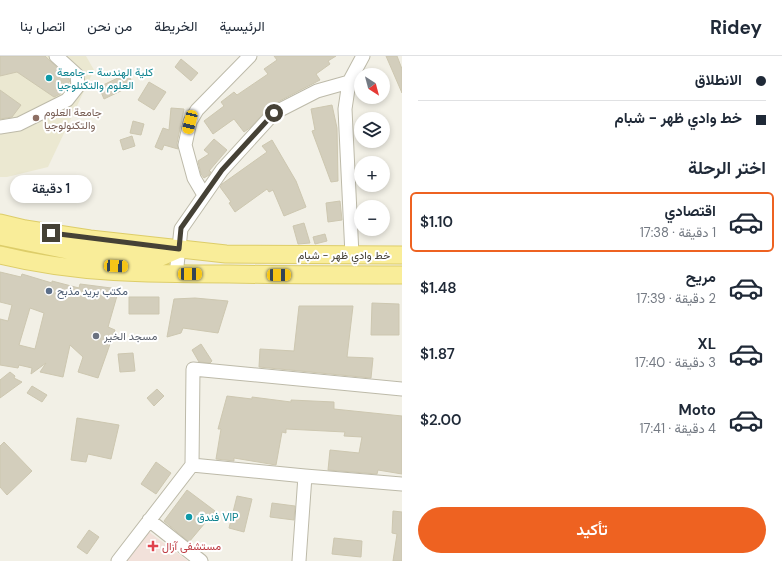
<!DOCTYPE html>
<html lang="ar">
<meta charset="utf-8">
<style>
:root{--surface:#fff;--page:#f2f2f3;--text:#1f2937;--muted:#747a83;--line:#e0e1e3;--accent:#ee6221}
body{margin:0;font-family:"DM Sans",Vazirmatn,sans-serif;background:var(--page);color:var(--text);direction:rtl;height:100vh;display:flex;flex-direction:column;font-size:15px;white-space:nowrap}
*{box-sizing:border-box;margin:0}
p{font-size:13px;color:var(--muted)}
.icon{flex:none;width:22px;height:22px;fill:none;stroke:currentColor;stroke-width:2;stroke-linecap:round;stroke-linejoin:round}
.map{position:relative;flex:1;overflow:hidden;direction:ltr}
.drawer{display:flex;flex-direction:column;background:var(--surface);width:380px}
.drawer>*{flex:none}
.banner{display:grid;align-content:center;height:88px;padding:0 16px;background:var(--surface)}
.needle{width:26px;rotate:144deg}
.controls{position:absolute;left:354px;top:12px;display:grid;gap:8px}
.controls a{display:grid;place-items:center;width:36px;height:36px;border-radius:50%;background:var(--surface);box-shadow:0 2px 6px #0003;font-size:20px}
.end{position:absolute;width:18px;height:18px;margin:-9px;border:5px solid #454136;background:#fff;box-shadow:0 0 0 2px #fff}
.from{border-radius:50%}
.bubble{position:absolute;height:28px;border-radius:14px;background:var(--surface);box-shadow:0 2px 6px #0003;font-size:13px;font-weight:600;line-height:28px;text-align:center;direction:rtl}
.car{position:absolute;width:12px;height:24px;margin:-12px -6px;border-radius:5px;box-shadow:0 0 3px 1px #0007;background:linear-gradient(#f5c518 24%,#345 0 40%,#f5c518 0 76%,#345 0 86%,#f5c518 0)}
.banner b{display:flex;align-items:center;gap:14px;height:38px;font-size:15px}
.banner b+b{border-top:1px solid var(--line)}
.banner i{width:10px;height:10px;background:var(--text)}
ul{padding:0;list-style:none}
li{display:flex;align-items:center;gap:12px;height:60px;margin:0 8px 6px;padding:0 8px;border:2px solid transparent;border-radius:6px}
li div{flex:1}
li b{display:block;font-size:15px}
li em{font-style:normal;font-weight:600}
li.current{border-color:var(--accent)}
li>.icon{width:36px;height:36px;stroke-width:1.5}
h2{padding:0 16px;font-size:18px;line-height:48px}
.action{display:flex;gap:8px;margin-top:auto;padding:8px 16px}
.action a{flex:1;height:46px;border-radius:24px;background:var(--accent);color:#fff;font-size:16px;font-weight:600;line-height:46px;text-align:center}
header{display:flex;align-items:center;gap:24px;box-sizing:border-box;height:56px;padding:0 20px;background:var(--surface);border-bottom:1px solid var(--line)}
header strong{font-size:19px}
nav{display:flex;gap:22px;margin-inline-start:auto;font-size:14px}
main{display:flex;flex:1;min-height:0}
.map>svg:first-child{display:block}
.education{fill:#ebe8d1}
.medical{fill:#f2e1da}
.building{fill:#d3cebc;stroke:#cdc7b0;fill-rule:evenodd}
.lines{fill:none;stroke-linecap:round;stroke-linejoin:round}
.minor-casing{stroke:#bdbaa9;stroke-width:15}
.major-casing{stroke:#ddcd69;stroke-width:19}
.minor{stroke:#fff;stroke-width:13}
.major{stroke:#f9ed99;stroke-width:17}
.route{stroke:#454136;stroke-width:5}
.culture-dot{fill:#0f9aa8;stroke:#fff;stroke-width:1.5}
.education-dot{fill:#8d6e63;stroke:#fff;stroke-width:1.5}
.service-dot{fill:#5c6f8a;stroke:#fff;stroke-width:1.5}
.worship-dot{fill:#6b7280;stroke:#fff;stroke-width:1.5}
.health-dot{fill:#e0444e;stroke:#fff;stroke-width:1.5}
.labels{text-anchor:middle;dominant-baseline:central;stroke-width:4;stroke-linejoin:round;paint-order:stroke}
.culture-label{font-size:11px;fill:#0d838f;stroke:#fff;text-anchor:start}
.education-label{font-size:11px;fill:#785e54;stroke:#fff;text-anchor:start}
.street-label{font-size:11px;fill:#454136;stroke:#fff}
.service-label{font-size:11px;fill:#4e5e75;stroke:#fff;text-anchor:start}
.worship-label{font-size:11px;fill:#5b616d;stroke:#fff;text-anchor:start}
.health-label{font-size:11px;fill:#be3a42;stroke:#fff;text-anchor:start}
</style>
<header>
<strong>Ridey</strong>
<nav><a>الرئيسية</a><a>الخريطة</a><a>من نحن</a><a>اتصل بنا</a></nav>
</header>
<main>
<section class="drawer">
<div class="banner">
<b><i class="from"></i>الانطلاق</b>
<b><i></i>خط وادي ظهر - شبام</b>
</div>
<h2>اختر الرحلة</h2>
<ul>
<li class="current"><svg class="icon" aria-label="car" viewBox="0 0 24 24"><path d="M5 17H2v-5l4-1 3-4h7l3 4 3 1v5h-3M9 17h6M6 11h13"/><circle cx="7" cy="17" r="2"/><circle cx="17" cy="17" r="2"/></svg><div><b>اقتصادي</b><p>1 دقيقة · 17:38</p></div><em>$1.10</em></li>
<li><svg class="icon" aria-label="car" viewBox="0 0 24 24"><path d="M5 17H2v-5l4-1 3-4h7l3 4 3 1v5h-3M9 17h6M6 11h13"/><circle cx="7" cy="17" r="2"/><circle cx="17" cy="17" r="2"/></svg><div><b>مريح</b><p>2 دقيقة · 17:39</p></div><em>$1.48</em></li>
<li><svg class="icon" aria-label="car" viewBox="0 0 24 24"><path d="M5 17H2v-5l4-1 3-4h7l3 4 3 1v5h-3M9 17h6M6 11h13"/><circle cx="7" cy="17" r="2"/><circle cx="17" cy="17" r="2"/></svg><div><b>XL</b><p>3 دقيقة · 17:40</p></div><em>$1.87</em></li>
<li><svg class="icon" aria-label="car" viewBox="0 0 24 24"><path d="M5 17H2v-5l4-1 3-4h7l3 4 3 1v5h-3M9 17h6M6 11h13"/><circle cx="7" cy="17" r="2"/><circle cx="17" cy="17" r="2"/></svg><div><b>Moto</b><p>4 دقيقة · 17:41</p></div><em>$2.00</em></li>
</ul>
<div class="action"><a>تأكيد</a></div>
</section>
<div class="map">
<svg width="402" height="505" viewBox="0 0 402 505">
<rect width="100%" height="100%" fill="#f2f0e6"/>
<path class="education" d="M 0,0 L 86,0 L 94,14 L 48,111 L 7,121 L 0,121 Z"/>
<path class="medical" d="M 149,476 L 188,505 L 127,505 Z"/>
<path class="building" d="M 0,0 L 45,0 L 69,23 L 70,25 L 60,38 L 54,41 L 17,16 L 0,20 Z
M 274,0 L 336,0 L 328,5 L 330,8 L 316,18 L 320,24 L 270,50 L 251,71 L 244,76 L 234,63 L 213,78 L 204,65 L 224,50 L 221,46 L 234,36 L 237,39 L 268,18 L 264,13 L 277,4 Z
M 386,0 L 397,0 L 402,13 L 402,37 Z
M 181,3 L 198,17 L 191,25 L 175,11 Z
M 128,17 L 133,29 L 104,43 L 99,31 Z
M 149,26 L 166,36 L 154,54 L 138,44 Z
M 0,34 L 21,49 L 12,61 L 0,63 Z
M 332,49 L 337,72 L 338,125 L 331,126 L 312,75 L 315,74 L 311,53 Z
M 171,52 L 184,53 L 177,87 L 178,93 L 164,89 L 162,94 L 155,91 L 163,72 L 169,74 Z
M 133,65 L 144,68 L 141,79 L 130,77 Z
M 132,80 L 135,90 L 123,94 L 120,84 Z
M 214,83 L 227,94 L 209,115 L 211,116 L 209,119 L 204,122 L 201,118 L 198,105 L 209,98 L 204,94 Z
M 272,84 L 296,125 L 306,151 L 284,160 L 273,134 L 269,136 L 267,133 L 235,156 L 229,147 L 231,146 L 220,131 L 222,128 L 267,96 L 262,90 Z
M 340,145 L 342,164 L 328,166 L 326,147 Z
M 304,167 L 310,187 L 298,188 L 293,170 Z
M 325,178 L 327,185 L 315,188 L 313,181 Z
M 0,216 L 21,221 L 22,218 L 52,227 L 52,225 L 79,232 L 80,228 L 119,233 L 108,271 L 115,274 L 98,322 L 78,316 L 83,301 L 70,289 L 63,321 L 40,316 L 46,307 L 31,318 L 32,312 L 19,309 L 18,312 L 0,309 L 0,263 L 8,265 L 12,249 L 0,246 ZM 30,252 L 44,257 L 35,293 L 19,289 Z
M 129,241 L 159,241 L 159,258 L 129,258 Z
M 195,242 L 228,245 L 218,277 L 183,272 L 181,277 L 167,281 L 174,243 Z
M 372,247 L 399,248 L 399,279 L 371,279 Z
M 299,250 L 353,250 L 347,301 L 373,302 L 371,322 L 259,311 L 260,293 L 294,295 Z
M 201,288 L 212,305 L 210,307 L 199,306 L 192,294 Z
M 133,297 L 135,315 L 120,316 L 118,298 Z
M 10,316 L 15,320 L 14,322 L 22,326 L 0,342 L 0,324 Z
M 32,330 L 47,339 L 42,346 L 27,337 Z
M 157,333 L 164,340 L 154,350 L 147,342 Z
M 227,340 L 252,343 L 252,341 L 291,346 L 291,344 L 334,346 L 334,353 L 402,360 L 402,418 L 378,414 L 377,418 L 328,414 L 330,394 L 359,397 L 362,381 L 344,380 L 345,376 L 286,373 L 286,377 L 282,376 L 276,409 L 234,402 L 234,405 L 216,403 L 221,373 L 218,373 Z
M 77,362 L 119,369 L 111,403 L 88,398 L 86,406 L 71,404 Z
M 4,386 L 32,415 L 7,439 L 0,431 L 0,390 Z
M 156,406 L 171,417 L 156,438 L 141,428 Z
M 187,434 L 215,455 L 189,486 L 164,465 Z
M 237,440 L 252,443 L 244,476 L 229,472 Z
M 272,447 L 295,450 L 294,464 L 270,461 Z
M 393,455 L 402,456 L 402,505 L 393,505 L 397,478 L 392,477 Z
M 89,474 L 99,481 L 87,498 L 77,491 Z
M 334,482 L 362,485 L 361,501 L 332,498 Z"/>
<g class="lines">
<defs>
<path id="minor" d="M 0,71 L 19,68 L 67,44 L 78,30 L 77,19 L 56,0
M 204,139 L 194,122 L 185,89 L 190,66 L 197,54 L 250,0
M 352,199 L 345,53 L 349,26 L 363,0
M 176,219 L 181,173 L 222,114 L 274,57 L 317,35 L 349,26
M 192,409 L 193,313 L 402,333
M 149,464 L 201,505
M 118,505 L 192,409 L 305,420 L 402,428
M 299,505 L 305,420"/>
<path id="major" d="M 0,167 L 25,173 L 90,183 L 226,198 L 402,199
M 0,180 L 72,195 L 125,201 L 152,203 L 161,201 L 177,194
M 0,199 C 77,218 151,218 229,218 C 287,219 344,219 402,219"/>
</defs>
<use href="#minor" class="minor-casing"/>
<use href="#major" class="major-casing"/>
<use href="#minor" class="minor"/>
<use href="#major" class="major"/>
</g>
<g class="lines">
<path class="route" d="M 51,177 L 179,193 L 181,172 L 222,114 L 274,57"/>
</g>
<g class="culture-dot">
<circle cx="49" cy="22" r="4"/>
<circle cx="189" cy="461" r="4"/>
</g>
<circle class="education-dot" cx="36" cy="62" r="4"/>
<circle class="service-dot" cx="49" cy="235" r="4"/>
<circle class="worship-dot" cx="96" cy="280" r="4"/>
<path class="health-dot" d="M151 484h4v4h4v4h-4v4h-4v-4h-4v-4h4z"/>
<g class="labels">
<g class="culture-label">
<text x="57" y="16">كلية الهندسة - جامعة<tspan x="57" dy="13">العلوم والتكنلوجيا</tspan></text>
<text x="197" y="461">فندق VIP</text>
</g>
<g class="education-label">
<text x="44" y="56">جامعة العلوم<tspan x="44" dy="13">والتكنولوجيا</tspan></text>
</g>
<g class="street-label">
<text x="344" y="199">خط وادي ظهر - شبام</text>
</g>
<g class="service-label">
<text x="57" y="235">مكتب بريد مذبح</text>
</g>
<g class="worship-label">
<text x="104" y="280">مسجد الخير</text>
</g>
<g class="health-label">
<text x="162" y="490">مستشفى آزال</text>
</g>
</g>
</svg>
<div class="controls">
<a><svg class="needle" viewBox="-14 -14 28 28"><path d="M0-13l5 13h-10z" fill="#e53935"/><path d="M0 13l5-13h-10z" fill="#747a83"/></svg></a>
<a><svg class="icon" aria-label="layers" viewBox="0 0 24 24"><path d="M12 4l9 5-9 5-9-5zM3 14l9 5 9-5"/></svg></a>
<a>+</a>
<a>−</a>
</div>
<i class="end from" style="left:274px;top:57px"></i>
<i class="end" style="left:51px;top:177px"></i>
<div class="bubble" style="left:10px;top:119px;width:82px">1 دقيقة</div>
<i class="car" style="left:190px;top:66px;rotate:194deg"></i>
<i class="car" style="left:116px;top:210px;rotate:93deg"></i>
<i class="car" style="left:190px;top:218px;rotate:90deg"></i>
<i class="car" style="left:279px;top:219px;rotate:90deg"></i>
</div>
</main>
